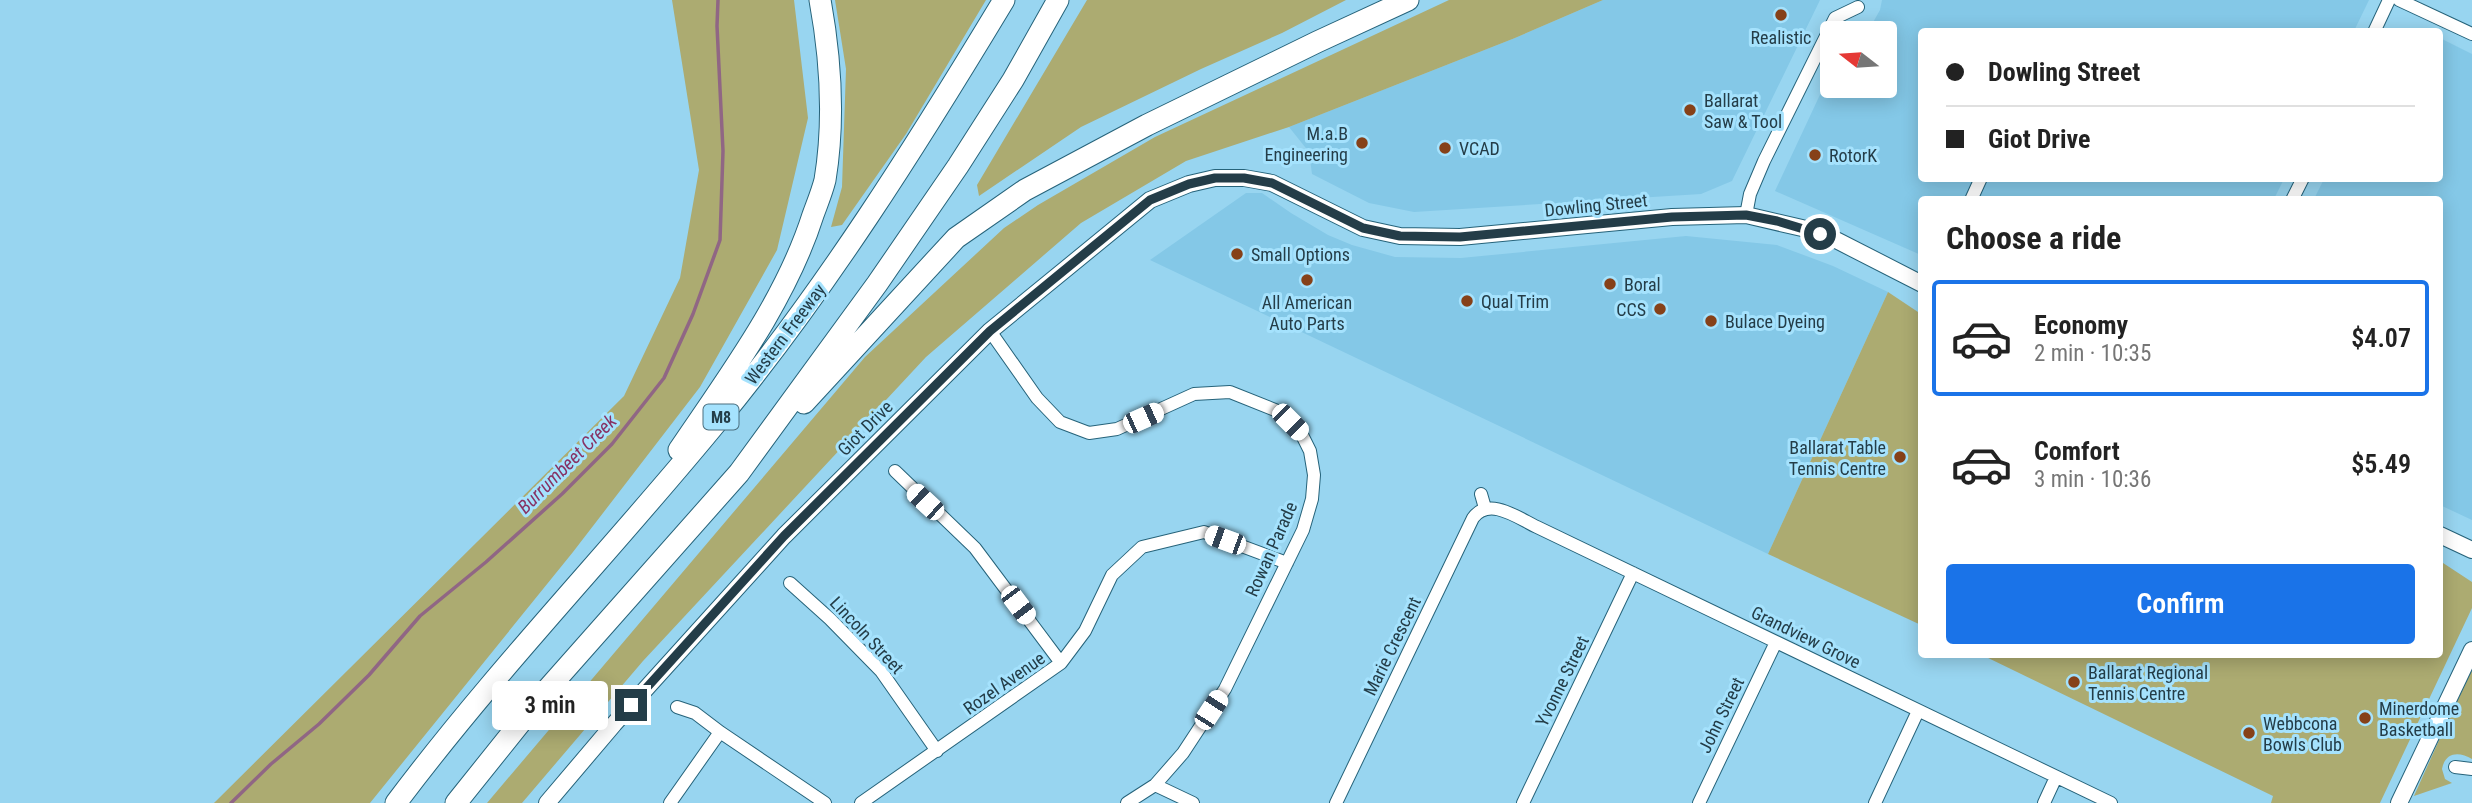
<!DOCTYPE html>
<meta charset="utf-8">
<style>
:root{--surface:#fff;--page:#f2f2f2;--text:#222;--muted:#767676;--line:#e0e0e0;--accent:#1a73e8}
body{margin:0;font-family:"Roboto Condensed",sans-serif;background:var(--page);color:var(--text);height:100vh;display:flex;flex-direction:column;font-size:26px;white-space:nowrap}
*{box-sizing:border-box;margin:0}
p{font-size:23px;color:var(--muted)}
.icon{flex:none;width:38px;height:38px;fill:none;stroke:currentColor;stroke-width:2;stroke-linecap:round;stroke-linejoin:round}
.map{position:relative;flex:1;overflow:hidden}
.side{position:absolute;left:1918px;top:196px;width:525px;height:462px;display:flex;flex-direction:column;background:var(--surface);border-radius:7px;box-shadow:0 4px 18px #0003}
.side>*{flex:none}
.top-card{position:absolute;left:1918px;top:28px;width:525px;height:154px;border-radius:7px;box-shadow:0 4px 18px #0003;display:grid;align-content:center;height:154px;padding:0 28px;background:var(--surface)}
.needle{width:46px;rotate:287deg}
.buttons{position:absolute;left:1820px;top:21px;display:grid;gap:14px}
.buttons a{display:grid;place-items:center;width:77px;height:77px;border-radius:7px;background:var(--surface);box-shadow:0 4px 18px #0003;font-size:35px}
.end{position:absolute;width:32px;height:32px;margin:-16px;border:9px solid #243d48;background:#fff;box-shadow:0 0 0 4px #fff}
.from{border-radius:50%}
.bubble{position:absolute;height:49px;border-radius:7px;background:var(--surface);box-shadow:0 4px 18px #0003;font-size:23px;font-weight:600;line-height:49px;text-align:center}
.car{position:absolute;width:21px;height:42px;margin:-21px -10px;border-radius:9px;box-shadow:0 0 5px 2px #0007;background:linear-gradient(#fff 24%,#345 0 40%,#fff 0 76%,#345 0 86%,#fff 0)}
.top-card b{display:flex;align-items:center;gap:24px;height:66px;font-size:26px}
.top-card b+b{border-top:2px solid var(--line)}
.top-card i{width:18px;height:18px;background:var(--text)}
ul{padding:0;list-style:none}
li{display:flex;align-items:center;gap:21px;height:116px;margin:0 14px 10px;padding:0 14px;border:4px solid transparent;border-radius:7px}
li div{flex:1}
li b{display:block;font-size:26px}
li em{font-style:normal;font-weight:600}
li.selected{border-color:var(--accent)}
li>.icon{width:63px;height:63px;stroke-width:1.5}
h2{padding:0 28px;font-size:32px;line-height:84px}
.primary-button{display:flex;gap:14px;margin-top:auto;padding:14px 28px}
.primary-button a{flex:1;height:80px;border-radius:7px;background:var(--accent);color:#fff;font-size:28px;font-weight:600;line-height:80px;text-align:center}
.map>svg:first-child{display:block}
.built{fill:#84c8e7}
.green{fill:#acab71}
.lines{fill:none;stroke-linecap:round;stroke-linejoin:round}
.stream{stroke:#906684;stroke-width:3.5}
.street-casing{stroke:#26637a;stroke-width:14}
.secondary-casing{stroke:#26637a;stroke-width:18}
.highway-casing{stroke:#26637a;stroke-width:23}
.street{stroke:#fff;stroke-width:12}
.secondary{stroke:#fff;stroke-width:16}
.highway{stroke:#fff;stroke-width:21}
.route{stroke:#243d48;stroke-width:9}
.poi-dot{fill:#864119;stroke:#a5e2fd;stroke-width:2.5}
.labels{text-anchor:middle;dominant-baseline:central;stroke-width:6;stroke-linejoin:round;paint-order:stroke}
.shield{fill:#a5e2fd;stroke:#4b6e7e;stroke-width:2}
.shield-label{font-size:16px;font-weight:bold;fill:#243d48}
.poi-label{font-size:18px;fill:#243d48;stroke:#a5e2fd;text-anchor:start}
.street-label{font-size:18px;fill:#243d48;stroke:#a5e2fd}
.water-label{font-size:19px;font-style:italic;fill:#873264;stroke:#a5e2fd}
</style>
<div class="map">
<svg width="2472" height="803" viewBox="0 0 2472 803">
<rect width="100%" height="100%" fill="#98d5f0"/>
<path class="built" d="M 1603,0 L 1820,0 L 1732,181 L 1701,194 L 1414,212 L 1369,203 L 1312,174 L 1309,152 L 1289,127 L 1515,38 Z
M 1882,0 L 2369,0 L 2354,31 L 1922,32 L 1922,178 L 2284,179 L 2274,199 L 1922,200 L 1921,255 L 1775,191 L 1832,69 L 1832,86 L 1885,86 L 1885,33 L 1867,33 L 1880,10 Z
M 2440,38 L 2472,54 L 2472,520 L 2440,505 L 2440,200 L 2314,199 L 2324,179 L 2440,178 Z
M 1246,193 L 1262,193 L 1291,213 L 1328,235 L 1352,245 L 1395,257 L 1461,258 L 1686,236 L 1777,245 L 1833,266 L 1888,292 L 1768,554 L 1150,260 Z"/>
<path class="green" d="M 672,0 L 794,0 L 808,118 L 777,250 L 700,387 L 573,552 L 370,803 L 214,803 L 624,396 L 680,278 L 699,170 Z
M 835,0 L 986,0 L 906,134 L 842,225 L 831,227 L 842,187 L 846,69 Z
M 1087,0 L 1346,0 L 1282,33 L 1201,69 L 1081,127 L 979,196 L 977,185 Z
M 1449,0 L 1603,0 L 1515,38 L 1289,127 L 1186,161 L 1081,223 L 926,357 L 643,661 L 522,803 L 487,803 L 865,357 L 1004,228 L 1038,205 L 1155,137 Z
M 1888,292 L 1921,314 L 1921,625 L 1768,554 Z
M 2440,561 L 2472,582 L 2472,608 L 2380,803 L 2271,803 L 2273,796 L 1982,655 L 2440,654 Z
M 2472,670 L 2472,759 C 2459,751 2445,752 2442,769 L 2445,779 L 2452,783 L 2414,796 L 2440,738 L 2444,735 L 2447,723 Z"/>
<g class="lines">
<path class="stream" d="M 231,803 L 271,764 L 319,724 L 369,675 L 420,616 L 486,562 L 562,494 L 612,444 L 664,378 L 693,314 L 720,240 L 723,151 L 717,26 L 718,0"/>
<defs>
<path id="street" d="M 2399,0 L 2472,34
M 2374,32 L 2389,0
M 1971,200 L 1981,178
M 2292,200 L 2303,178
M 1746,215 L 1750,194 L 1764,161 L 1835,18 L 1858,7
M 990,331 L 1037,398 L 1060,422 L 1089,433 L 1117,429 L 1194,394 L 1230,392 L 1280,412 L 1301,433 L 1310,451 L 1314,475 L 1312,499 L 1303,530 L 1225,689 L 1183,753 L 1155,785 L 1127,803
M 895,471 L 975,548 L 1061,663
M 1481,494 L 1485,508
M 790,583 L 830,619 L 881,671 L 937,751
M 677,707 L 695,713 L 720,732
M 2455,767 L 2472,769
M 1155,785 L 1193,803
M 670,803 L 720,732 L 825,803
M 861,803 L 1061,663 L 1085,631 L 1112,575 L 1142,547 L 1204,532 L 1287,563
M 1336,803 L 1473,518 C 1489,496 1518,518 1537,527 L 2111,803
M 1523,803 L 1633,573
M 1699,803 L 1776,642
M 1875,803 L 1918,711
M 2044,803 L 2056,777"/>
<path id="secondary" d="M 2440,535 L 2472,550
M 547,803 L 614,724 L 784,536 L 990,331 L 1150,200 L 1189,184 L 1215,178 L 1244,178 L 1272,183 L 1363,228 L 1400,236 L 1460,237 L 1672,217 L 1746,215 L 1802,228 L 1838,241 L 1922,284
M 2399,803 L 2472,650"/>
<path id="highway" d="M 804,403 L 956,238 L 1025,190 L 1147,125 L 1317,42 L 1408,0
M 679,450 C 729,376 786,300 813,215 C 817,204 822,192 825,180 C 835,119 831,60 820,0
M 396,803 C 495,671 611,551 716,423 C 825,291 916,146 1004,0
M 456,803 L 545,692 L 739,473 L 877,284 L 958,166 L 1013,80 L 1058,0"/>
</defs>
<use href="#street" class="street-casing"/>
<use href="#secondary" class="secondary-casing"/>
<use href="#highway" class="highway-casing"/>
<use href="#street" class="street"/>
<use href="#secondary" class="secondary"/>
<use href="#highway" class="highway"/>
</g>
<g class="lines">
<path class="route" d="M 631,705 L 784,536 L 990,331 L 1150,200 L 1189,184 L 1215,178 L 1244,178 L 1272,183 L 1363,228 L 1400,236 L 1460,237 L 1672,217 L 1746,215 L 1777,221 L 1820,234"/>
</g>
<g class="poi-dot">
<circle cx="1781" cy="15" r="7"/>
<circle cx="1690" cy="110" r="7"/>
<circle cx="1362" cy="143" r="7"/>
<circle cx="1445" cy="148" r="7"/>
<circle cx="1815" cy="155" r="7"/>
<circle cx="1237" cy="254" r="7"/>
<circle cx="1307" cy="280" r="7"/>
<circle cx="1610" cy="284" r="7"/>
<circle cx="1467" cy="301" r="7"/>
<circle cx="1660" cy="309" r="7"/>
<circle cx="1711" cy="321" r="7"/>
<circle cx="1900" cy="457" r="7"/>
<circle cx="2074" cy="682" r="7"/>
<circle cx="2365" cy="718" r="7"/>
<circle cx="2249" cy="733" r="7"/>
</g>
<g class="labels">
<rect class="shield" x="703.5" y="404.5" width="35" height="25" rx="5"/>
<g class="shield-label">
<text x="721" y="417">M8</text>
</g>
<g class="poi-label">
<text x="1781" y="37" text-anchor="middle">Realistic</text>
<text x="1704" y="100">Ballarat<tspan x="1704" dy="21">Saw &amp; Tool</tspan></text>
<text x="1348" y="133" text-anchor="end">M.a.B<tspan x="1348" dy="21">Engineering</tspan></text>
<text x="1459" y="148">VCAD</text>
<text x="1829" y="155">RotorK</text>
<text x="1251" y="254">Small Options</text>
<text x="1624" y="284">Boral</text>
<text x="1481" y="301">Qual Trim</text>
<text x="1307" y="302" text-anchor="middle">All American<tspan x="1307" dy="21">Auto Parts</tspan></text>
<text x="1646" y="309" text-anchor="end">CCS</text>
<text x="1725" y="321">Bulace Dyeing</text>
<text x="1886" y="447" text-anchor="end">Ballarat Table<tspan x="1886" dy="21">Tennis Centre</tspan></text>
<text x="2088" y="672">Ballarat Regional<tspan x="2088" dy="21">Tennis Centre</tspan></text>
<text x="2379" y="708">Minerdome<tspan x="2379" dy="21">Basketball</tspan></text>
<text x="2263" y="723">Webbcona<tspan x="2263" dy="21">Bowls Club</tspan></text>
</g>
<g class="street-label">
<text transform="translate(1596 205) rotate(-6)">Dowling Street</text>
<text transform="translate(785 334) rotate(-53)">Western Freeway</text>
<text transform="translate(865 428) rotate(-45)">Giot Drive</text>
<text transform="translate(1271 549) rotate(-66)">Rowan Parade</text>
<text transform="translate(867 635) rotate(47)">Lincoln Street</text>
<text transform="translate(1806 637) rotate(26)">Grandview Grove</text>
<text transform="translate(1392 646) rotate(-64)">Marie Crescent</text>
<text transform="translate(1562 681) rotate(-64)">Yvonne Street</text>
<text transform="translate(1004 683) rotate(-35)">Rozel Avenue</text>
<text transform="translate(1721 715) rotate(-64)">John Street</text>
</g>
<g class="water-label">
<text transform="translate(567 464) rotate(-45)">Burrumbeet Creek</text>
</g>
</g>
</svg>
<div class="buttons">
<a><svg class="needle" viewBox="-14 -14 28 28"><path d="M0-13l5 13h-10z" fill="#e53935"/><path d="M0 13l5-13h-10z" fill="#767676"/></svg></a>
</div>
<i class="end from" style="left:1820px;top:234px"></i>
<i class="end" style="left:631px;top:705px"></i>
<div class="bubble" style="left:492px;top:681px;width:116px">3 min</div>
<i class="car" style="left:1143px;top:418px;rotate:66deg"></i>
<i class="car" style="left:1290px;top:422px;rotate:135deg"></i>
<i class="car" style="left:925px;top:502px;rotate:313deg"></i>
<i class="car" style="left:1225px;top:540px;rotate:290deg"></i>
<i class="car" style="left:1018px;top:605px;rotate:143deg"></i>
<i class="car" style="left:1211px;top:710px;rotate:33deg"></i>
<div class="top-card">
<b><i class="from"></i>Dowling Street</b>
<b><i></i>Giot Drive</b>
</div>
<section class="side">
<h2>Choose a ride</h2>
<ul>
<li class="selected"><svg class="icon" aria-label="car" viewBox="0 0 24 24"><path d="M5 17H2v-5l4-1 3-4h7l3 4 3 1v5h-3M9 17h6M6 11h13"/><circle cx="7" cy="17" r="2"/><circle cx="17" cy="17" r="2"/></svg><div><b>Economy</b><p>2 min · 10:35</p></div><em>$4.07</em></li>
<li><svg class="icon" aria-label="car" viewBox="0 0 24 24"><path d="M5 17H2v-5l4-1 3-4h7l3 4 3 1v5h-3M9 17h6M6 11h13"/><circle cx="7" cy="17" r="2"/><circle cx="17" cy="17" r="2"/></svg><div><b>Comfort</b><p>3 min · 10:36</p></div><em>$5.49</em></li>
</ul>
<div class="primary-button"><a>Confirm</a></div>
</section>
</div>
